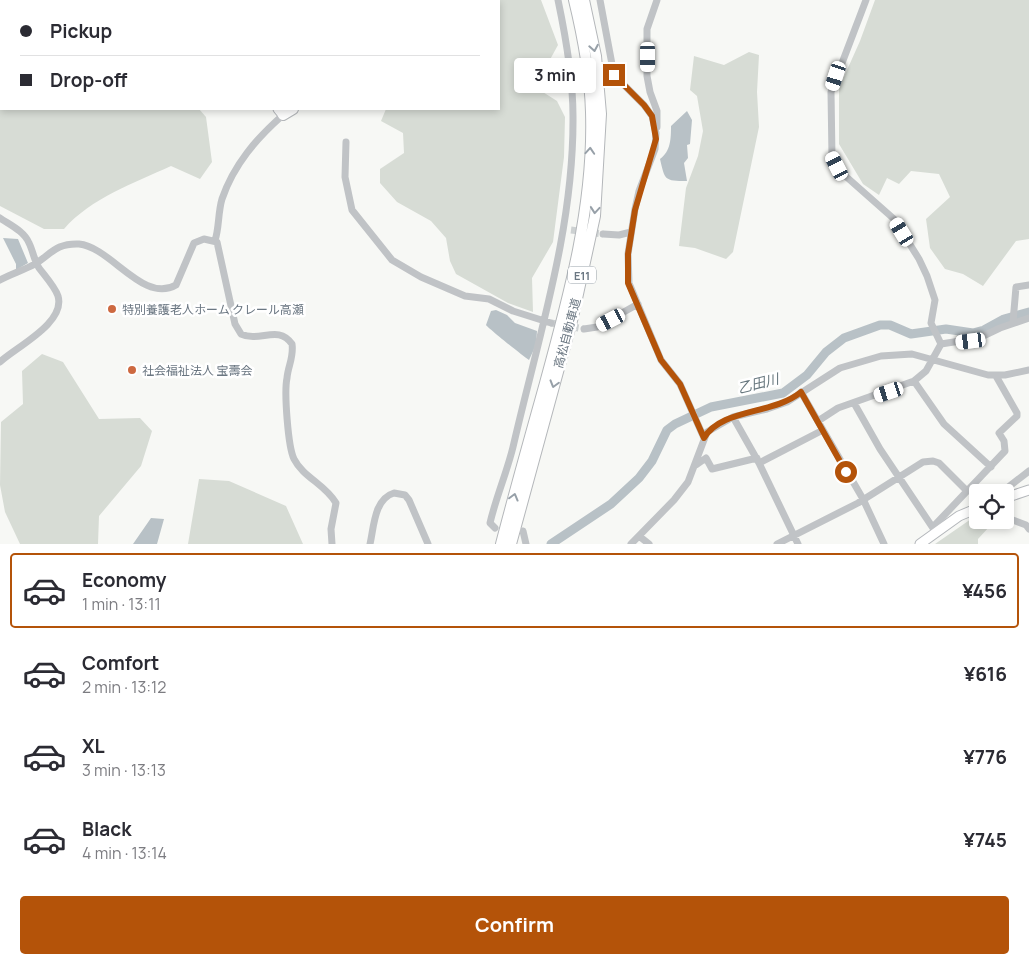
<!DOCTYPE html>
<meta charset="utf-8">
<style>
:root{--surface:#fff;--page:#f2f2f3;--text:#2b2b33;--muted:#7c7c81;--line:#e1e1e2;--accent:#b45309}
body{margin:0;font-family:Manrope,"Noto Sans JP",sans-serif;background:var(--page);color:var(--text);height:100vh;display:flex;flex-direction:column;font-size:19px;white-space:nowrap}
*{box-sizing:border-box;margin:0}
p{font-size:16px;color:var(--muted)}
.icon{flex:none;width:28px;height:28px;fill:none;stroke:currentColor;stroke-width:2;stroke-linecap:round;stroke-linejoin:round}
.map{position:relative;height:544px;overflow:hidden}
.panel{display:flex;flex-direction:column;background:var(--surface);flex:1}
.panel>*{flex:none}
.guide{position:absolute;left:0px;top:0px;width:500px;height:110px;box-shadow:0 2px 8px #0003;display:grid;align-content:center;height:110px;padding:0 20px;background:var(--surface)}
.buttons{position:absolute;left:969px;top:484px;display:grid;gap:10px}
.buttons a{display:grid;place-items:center;width:45px;height:45px;border-radius:5px;background:var(--surface);box-shadow:0 2px 8px #0003;font-size:25px}
.end{position:absolute;width:22px;height:22px;margin:-11px;border:6px solid #b45309;background:#fff;box-shadow:0 0 0 2px #fff}
.from{border-radius:50%}
.bubble{position:absolute;height:35px;border-radius:5px;background:var(--surface);box-shadow:0 2px 8px #0003;font-size:16px;font-weight:700;line-height:35px;text-align:center}
.car{position:absolute;width:15px;height:30px;margin:-15px -8px;border-radius:6px;box-shadow:0 0 4px 1px #0007;background:linear-gradient(#fff 24%,#345 0 40%,#fff 0 76%,#345 0 86%,#fff 0)}
.guide b{display:flex;align-items:center;gap:18px;height:48px;font-size:19px}
.guide b+b{border-top:1px solid var(--line)}
.guide i{width:12px;height:12px;background:var(--text)}
ul{padding:9px 0 0;list-style:none}
li{display:flex;align-items:center;gap:15px;height:75px;margin:0 10px 8px;padding:0 10px;border:2px solid transparent;border-radius:5px}
li div{flex:1}
li b{display:block;font-size:19px}
li em{font-style:normal;font-weight:700}
li.current{border-color:var(--accent)}
li>.icon{width:45px;height:45px;stroke-width:1.5}
.cta{display:flex;gap:10px;margin-top:auto;padding:10px 20px}
.cta a{flex:1;height:58px;border-radius:5px;background:var(--accent);color:#fff;font-size:20px;font-weight:700;line-height:58px;text-align:center}
.map>svg:first-child{display:block}
.green{fill:#d7dcd5}
.water{fill:#b8c1c6}
.lines{fill:none;stroke-linecap:round;stroke-linejoin:round}
.river{stroke:#b8c1c6;stroke-width:9}
.minor-tunnel{stroke:#cdd1d2;stroke-width:7;stroke-dasharray:7 3.5;stroke-linecap:butt}
.major-casing{stroke:#b4b7bb;stroke-width:11}
.highway-casing{stroke:#b4b7ba;stroke-width:12}
.minor{stroke:#c0c3c6;stroke-width:7}
.major{stroke:#fff;stroke-width:9}
.highway{stroke:#fff;stroke-width:10}
.oneway{stroke:#97a0a8}
.route{stroke:#b45309;stroke-width:6}
.poi-dot{fill:#cd6940;stroke:#fff;stroke-width:2}
.labels{text-anchor:middle;dominant-baseline:central;stroke-width:5;stroke-linejoin:round;paint-order:stroke}
.shield{fill:#fff;stroke:#97a0a8;stroke-width:1}
.shield-label{font-size:11px;font-weight:bold;fill:#6b7782}
.poi-label{font-size:12px;fill:#6b7782;stroke:#fff;text-anchor:start}
.street-label{font-size:12px;fill:#6b7782;stroke:#fff}
.water-label{font-size:14px;font-style:italic;fill:#67777e;stroke:#fff}
</style>
<div class="map">
<svg width="1029" height="544" viewBox="0 0 1029 544">
<rect width="100%" height="100%" fill="#f7f8f5"/>
<path class="green" d="M 0,0 L 85,1 L 1,1 L 1,109 L 199,109 L 206,117 L 212,162 L 200,179 L 171,166 C 134,183 91,198 64,229 L 44,229 L 0,206 Z
M 464,0 L 541,0 L 558,45 L 535,87 L 557,101 L 565,117 L 564,157 L 553,242 L 532,278 L 533,312 L 508,303 L 456,274 L 450,261 L 446,238 L 431,221 L 397,202 L 380,183 L 380,169 L 404,153 L 403,133 L 381,121 L 386,109 L 499,109 L 499,1 Z
M 875,0 L 1029,0 L 1029,239 L 1016,241 L 983,286 L 963,274 L 945,269 L 930,248 L 926,219 L 950,197 L 939,174 L 911,171 L 899,184 L 887,178 L 879,195 L 863,184 L 839,144 L 839,88 L 860,41 Z
M 749,52 L 759,55 L 757,92 L 759,127 L 733,252 L 726,259 L 695,248 L 679,246 L 686,188 L 698,156 L 703,131 L 697,96 L 690,90 L 694,56 L 724,65 Z
M 42,354 L 63,362 L 99,419 L 140,418 L 152,431 L 141,466 L 99,516 L 98,544 L 20,544 L 5,512 L 0,485 L 1,422 L 23,404 L 22,371 Z
M 199,479 L 229,481 L 286,506 L 303,544 L 188,544 Z
M 974,517 L 990,526 L 978,539 L 978,544 L 935,544 Z"/>
<path class="water" d="M 687,111 L 692,120 L 690,144 L 687,145 L 688,158 L 684,163 L 687,181 C 664,181 665,180 660,159 C 671,151 671,138 671,126 Z
M 3,238 L 18,239 L 28,263 L 16,270 L 16,264 Z
M 496,310 L 507,315 L 515,323 L 537,331 L 536,345 L 529,360 C 523,356 488,328 486,325 L 491,311 Z
M 151,518 L 164,519 L 157,544 L 133,544 Z"/>
<g class="lines">
<path class="river" d="M 551,544 L 611,504 L 639,478 L 652,461 L 667,430 L 675,424 L 711,407 L 783,393 L 807,375 L 826,352 L 844,338 L 880,325 L 890,325 L 911,334 L 946,329 L 973,333 L 984,330 L 1004,319 L 1029,312"/>
<path class="minor-tunnel" d="M 571,230 L 603,234
M 551,323 L 584,329"/>
<defs>
<path id="major" d="M 194,0 L 195,1
M 278,109 L 283,115
M 1005,498 L 1029,490
M 920,544 L 959,516 L 978,508"/>
<path id="highway" d="M 412,1 L 413,0
M 283,115 L 293,109
M 501,544 C 515,490 530,437 545,383 C 569,296 594,204 591,112 C 590,74 583,37 574,0
M 511,544 L 573,317 L 595,216 L 601,114 L 596,56 L 584,0"/>
</defs>
<use href="#major" class="major-casing"/>
<use href="#highway" class="highway-casing"/>
<path class="minor" d="M 600,0 L 614,75 L 644,105 L 652,116 L 656,133 L 655,149 L 639,191 L 635,209 L 628,254 L 629,283 L 661,360 L 680,384 L 704,438
M 866,0 L 831,92 L 832,157 L 842,173 L 894,219 L 919,259 L 927,276 L 935,300 L 931,323 L 941,344
M 657,127 L 657,111 L 650,92 L 647,76 L 647,29 L 657,0
M 346,142 L 345,177 L 352,210 L 392,260 L 421,277 L 465,296 L 489,299 L 513,311 L 551,323
M 0,218 C 10,225 24,231 29,243 C 33,251 34,260 39,268 C 45,276 55,287 58,296 C 66,323 16,347 0,362
M 603,234 L 619,235 L 631,232
M 215,240 C 219,230 218,212 222,199 C 234,164 257,138 283,115
M 0,280 C 11,274 24,270 35,264 C 51,254 56,243 79,244 C 111,247 143,304 176,285 L 194,243 L 204,239 L 217,242 L 235,324 L 241,334 C 260,343 278,324 292,344 C 294,357 288,366 287,378 C 284,392 288,447 294,459 C 303,477 326,485 336,503 L 331,529 L 332,544
M 1013,322 L 1016,287 L 1029,285
M 584,329 L 597,327 L 638,304
M 941,344 L 979,338 L 1000,328 L 1029,318
M 914,381 L 944,424 L 991,467
M 801,392 L 863,499 L 884,544
M 854,403 L 880,449 L 935,531
M 733,417 L 759,463 L 798,544
M 818,421 L 838,408 L 914,381 L 926,371 L 941,344
M 759,463 L 823,430
M 696,465 L 706,458 L 712,469 L 757,458
M 1002,492 L 1029,471
M 1005,517 L 1026,525 L 1029,529
M 933,527 L 1005,451 L 1004,441 L 999,433 L 1017,416 L 1017,413 L 996,376
M 495,528 L 490,523 C 496,497 507,472 513,447 C 538,338 574,229 573,116 C 573,77 566,38 558,0
M 523,531 L 526,544
M 639,536 L 649,544
M 370,544 C 374,527 374,499 394,493 L 405,495 L 409,500 L 428,544
M 631,544 L 674,500 L 688,482 L 707,432 L 733,417 L 767,409 L 787,402 L 840,368 L 881,356 L 912,354 L 988,375 L 1005,375 L 1029,370
M 777,544 L 858,503 L 923,462 L 933,461 L 939,463 L 967,491"/>
<use href="#major" class="major"/>
<use href="#highway" class="highway"/>
</g>
<defs><path id="oneway-chevron" d="M-2-3.5L2.5 0L-2 3.5" fill="none" stroke-width="1.6" stroke-linecap="round" stroke-linejoin="round" transform="scale(1.25)"/></defs>
<g class="oneway">
<use href="#oneway-chevron" transform="translate(594 48) rotate(80)"/>
<use href="#oneway-chevron" transform="translate(590 151) rotate(-86)"/>
<use href="#oneway-chevron" transform="translate(595 210) rotate(95)"/>
<use href="#oneway-chevron" transform="translate(554 384) rotate(106)"/>
<use href="#oneway-chevron" transform="translate(514 497) rotate(-75)"/>
</g>
<g class="lines">
<path class="route" d="M 614,75 L 644,105 L 652,116 L 656,139 L 635,210 L 628,254 L 628,283 L 661,360 L 680,384 L 704,438 C 722,408 773,415 801,392 L 846,472"/>
</g>
<g class="poi-dot">
<circle cx="112" cy="309" r="5"/>
<circle cx="132" cy="370" r="5"/>
</g>
<g class="labels">
<rect class="shield" x="568" y="266.5" width="28" height="17" rx="4"/>
<g class="shield-label">
<text x="582" y="275">E11</text>
</g>
<g class="poi-label">
<text x="122" y="309">特別養護老人ホーム クレール高瀬</text>
<text x="142" y="370">社会福祉法人 宝壽会</text>
</g>
<g class="street-label">
<text transform="translate(567 333) rotate(-75)">高松自動車道</text>
</g>
<g class="water-label">
<text transform="translate(758 383) rotate(-14)">乙田川</text>
</g>
</g>
</svg>
<div class="buttons">
<a><svg class="icon" aria-label="locate" viewBox="0 0 24 24"><circle cx="12" cy="12" r="6"/><path d="M12 2v4M12 18v4M2 12h4M18 12h4"/></svg></a>
</div>
<i class="end from" style="left:846px;top:472px"></i>
<i class="end" style="left:614px;top:75px"></i>
<div class="bubble" style="left:514px;top:58px;width:82px">3 min</div>
<i class="car" style="left:648px;top:57px;rotate:180deg"></i>
<i class="car" style="left:836px;top:76px;rotate:198deg"></i>
<i class="car" style="left:837px;top:166px;rotate:333deg"></i>
<i class="car" style="left:902px;top:232px;rotate:329deg"></i>
<i class="car" style="left:611px;top:320px;rotate:243deg"></i>
<i class="car" style="left:971px;top:341px;rotate:263deg"></i>
<i class="car" style="left:889px;top:392px;rotate:252deg"></i>
<div class="guide">
<b><i class="from"></i>Pickup</b>
<b><i></i>Drop-off</b>
</div>
</div>
<section class="panel">
<ul>
<li class="current"><svg class="icon" aria-label="car" viewBox="0 0 24 24"><path d="M5 17H2v-5l4-1 3-4h7l3 4 3 1v5h-3M9 17h6M6 11h13"/><circle cx="7" cy="17" r="2"/><circle cx="17" cy="17" r="2"/></svg><div><b>Economy</b><p>1 min · 13:11</p></div><em>¥456</em></li>
<li><svg class="icon" aria-label="car" viewBox="0 0 24 24"><path d="M5 17H2v-5l4-1 3-4h7l3 4 3 1v5h-3M9 17h6M6 11h13"/><circle cx="7" cy="17" r="2"/><circle cx="17" cy="17" r="2"/></svg><div><b>Comfort</b><p>2 min · 13:12</p></div><em>¥616</em></li>
<li><svg class="icon" aria-label="car" viewBox="0 0 24 24"><path d="M5 17H2v-5l4-1 3-4h7l3 4 3 1v5h-3M9 17h6M6 11h13"/><circle cx="7" cy="17" r="2"/><circle cx="17" cy="17" r="2"/></svg><div><b>XL</b><p>3 min · 13:13</p></div><em>¥776</em></li>
<li><svg class="icon" aria-label="car" viewBox="0 0 24 24"><path d="M5 17H2v-5l4-1 3-4h7l3 4 3 1v5h-3M9 17h6M6 11h13"/><circle cx="7" cy="17" r="2"/><circle cx="17" cy="17" r="2"/></svg><div><b>Black</b><p>4 min · 13:14</p></div><em>¥745</em></li>
</ul>
<div class="cta"><a>Confirm</a></div>
</section>
